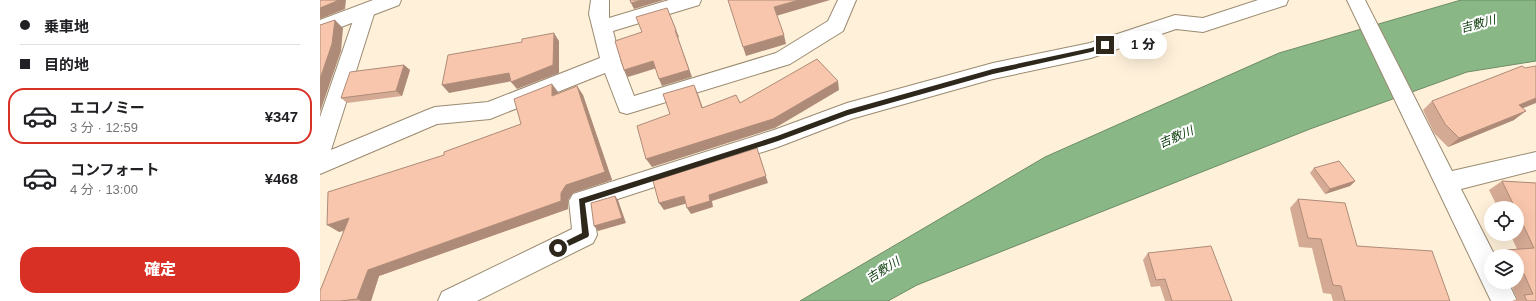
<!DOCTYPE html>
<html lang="ja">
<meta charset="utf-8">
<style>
:root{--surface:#fff;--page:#f6f6f6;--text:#202124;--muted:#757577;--line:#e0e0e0;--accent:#d93025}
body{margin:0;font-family:Arial,"Noto Sans JP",sans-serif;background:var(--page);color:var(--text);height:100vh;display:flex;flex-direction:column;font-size:15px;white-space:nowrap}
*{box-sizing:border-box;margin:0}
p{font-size:13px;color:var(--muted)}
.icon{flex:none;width:22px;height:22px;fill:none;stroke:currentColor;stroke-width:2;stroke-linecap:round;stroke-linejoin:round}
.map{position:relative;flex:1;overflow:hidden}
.side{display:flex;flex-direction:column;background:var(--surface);width:320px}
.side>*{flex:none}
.banner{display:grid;align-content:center;height:88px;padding:0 20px;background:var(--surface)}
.fabs{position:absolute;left:1164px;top:201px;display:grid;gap:8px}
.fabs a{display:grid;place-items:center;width:40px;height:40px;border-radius:50%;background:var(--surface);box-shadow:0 4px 16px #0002;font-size:20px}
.end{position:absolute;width:18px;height:18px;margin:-9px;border:5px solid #2d271c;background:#fff;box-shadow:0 0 0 2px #fff}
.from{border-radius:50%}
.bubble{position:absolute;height:28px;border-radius:14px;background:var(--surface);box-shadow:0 4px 16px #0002;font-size:13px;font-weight:800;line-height:28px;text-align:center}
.banner b{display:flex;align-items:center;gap:14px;height:38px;font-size:15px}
.banner b+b{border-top:1px solid var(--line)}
.banner i{width:10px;height:10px;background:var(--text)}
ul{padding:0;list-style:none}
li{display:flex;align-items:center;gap:12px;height:56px;margin:0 8px 6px;padding:0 12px;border:2px solid transparent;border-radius:16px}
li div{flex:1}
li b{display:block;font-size:15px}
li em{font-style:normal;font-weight:800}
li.active{border-color:var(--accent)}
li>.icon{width:36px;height:36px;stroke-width:1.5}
.cta{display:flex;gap:8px;margin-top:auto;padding:8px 20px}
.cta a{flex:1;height:46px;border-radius:16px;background:var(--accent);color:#fff;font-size:16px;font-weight:800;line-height:46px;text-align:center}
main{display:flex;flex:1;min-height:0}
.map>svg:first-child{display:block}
.water{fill:#89b786;stroke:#6d8c66}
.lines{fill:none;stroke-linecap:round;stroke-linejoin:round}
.minor-casing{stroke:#9a8a70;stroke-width:2}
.trunk-casing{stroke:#9a8a70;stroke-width:2}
.minor{fill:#fff;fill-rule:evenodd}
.trunk{fill:#fff;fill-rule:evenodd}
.wall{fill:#d5aa94}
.shaded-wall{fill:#ae8b78}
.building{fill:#f8c6ac;stroke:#ae8b78}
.route{fill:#2d271c}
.labels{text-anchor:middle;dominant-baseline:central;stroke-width:4;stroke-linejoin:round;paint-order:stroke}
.water-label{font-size:12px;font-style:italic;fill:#114010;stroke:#fff}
</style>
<main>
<section class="side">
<div class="banner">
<b><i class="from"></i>乗車地</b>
<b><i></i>目的地</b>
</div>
<ul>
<li class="active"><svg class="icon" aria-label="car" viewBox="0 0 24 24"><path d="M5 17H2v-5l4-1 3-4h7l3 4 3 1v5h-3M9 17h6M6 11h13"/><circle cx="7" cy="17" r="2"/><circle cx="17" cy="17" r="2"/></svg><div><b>エコノミー</b><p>3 分 · 12:59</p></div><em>¥347</em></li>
<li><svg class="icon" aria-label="car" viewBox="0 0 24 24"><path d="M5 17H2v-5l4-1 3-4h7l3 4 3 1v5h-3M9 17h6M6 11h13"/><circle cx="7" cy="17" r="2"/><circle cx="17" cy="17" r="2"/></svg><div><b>コンフォート</b><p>4 分 · 13:00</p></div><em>¥468</em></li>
</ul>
<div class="cta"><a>確定</a></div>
</section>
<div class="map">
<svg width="1216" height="301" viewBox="0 0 1216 301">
<rect width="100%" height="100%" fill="#fef0d9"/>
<path class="water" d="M 1141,0 L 1216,0 L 1216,61 L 1147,72 L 990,129 L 597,285 L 568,301 L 480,301 L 725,157 L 959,53 Z"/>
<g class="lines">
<defs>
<path id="minor" d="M 271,0 L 289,0 L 289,18 L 349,0 L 381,0 L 379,5 L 293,31 L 301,62 L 314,96 L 456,53 L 508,21 L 518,0 L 536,0 L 523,31 L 470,64 L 307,114 L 300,112 L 285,73 L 170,119 L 117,124 L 0,174 L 0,117 L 38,6 L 45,4 L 52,6 L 55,11 L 11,150 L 107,110 L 115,107 L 168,102 L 280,58 L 269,14 Z
M 938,0 L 968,0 L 966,5 L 883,32 L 856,29 L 771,58 L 673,79 L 531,119 L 458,147 L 273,207 L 277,235 L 273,243 L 157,301 L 118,301 L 122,292 L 252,229 L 249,201 L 253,194 L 454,130 L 527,103 L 673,63 L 770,43 L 855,15 L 883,18 Z
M 1027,0 L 1045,0 L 1132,171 L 1216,152 L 1216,170 L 1141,189 L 1175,256 L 1171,256 L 1171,282 L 1188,282 L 1197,301 L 1171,301 Z"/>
<path id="trunk" d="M 53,0 L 81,0 L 79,5 L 0,35 L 0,20 Z"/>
</defs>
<use href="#minor" class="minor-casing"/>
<use href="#trunk" class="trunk-casing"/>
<use href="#minor" class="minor"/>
<use href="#trunk" class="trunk"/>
</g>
<path class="wall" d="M 84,65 L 90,70 L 82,96 L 27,103 L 21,98 Z
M 257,86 L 263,95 L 292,180 L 253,193 L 248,200 L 248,209 L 59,276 L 51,301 L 0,301 L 24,231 L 19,232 L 124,155 L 201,124 L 239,93 Z
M 1112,101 L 1203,108 L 1194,120 L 1128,147 L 1114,133 L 1103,110 Z
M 994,168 L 1035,181 L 1030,186 L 1005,194 L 990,173 Z
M 1182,181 L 1216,183 L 1216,301 L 1192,301 L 1197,299 L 1190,282 L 1197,282 L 1197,256 L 1175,256 L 1186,250 L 1197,249 L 1190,234 L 1197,234 L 1197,208 L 1178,208 L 1169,190 Z
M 978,199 L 1037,246 L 1130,301 L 1013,301 L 1011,294 L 1003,293 L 992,248 L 979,247 L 970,208 Z
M 828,253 L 912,301 L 845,301 L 840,286 L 831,287 L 823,260 Z"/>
<path class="shaded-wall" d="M 17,0 L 26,0 L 25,9 L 0,19 L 0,8 Z
M 322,0 L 344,0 L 314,9 L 311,3 Z
M 479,0 L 510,0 L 456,16 L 454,7 Z
M 347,8 L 359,37 L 358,38 L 372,77 L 342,86 L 339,79 Z
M 15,20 L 23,28 L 21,51 L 0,112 L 0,79 Z
M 234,33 L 239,41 L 239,73 L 197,89 L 191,82 L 192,81 L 129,93 L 122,85 L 189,73 Z
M 464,35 L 466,44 L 426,56 L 423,47 Z
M 333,61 L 337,68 L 308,77 L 304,70 Z
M 84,65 L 90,70 L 82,96 L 76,91 Z
M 518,81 L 519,90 L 455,128 L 332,167 L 326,159 Z
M 232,84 L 239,93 L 232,96 Z
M 374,85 L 378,94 L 386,117 L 382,108 Z
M 257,86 L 263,95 L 292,180 L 253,193 L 248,200 L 248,209 L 59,276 L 51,301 L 41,301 L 37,299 L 48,270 L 241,193 Z
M 1216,98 L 1216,103 L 1188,114 L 1199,105 Z
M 1206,111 L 1194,120 L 1128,147 L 1139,138 Z
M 437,148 L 448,183 L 392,201 L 393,207 L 371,214 L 367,208 Z
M 1035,181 L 1030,186 L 1005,194 L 1010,189 Z
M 295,196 L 298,200 L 306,223 L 278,231 L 274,226 Z
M 364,196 L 368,203 L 344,210 L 339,203 Z
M 29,218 L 40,225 L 19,232 L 7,225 Z"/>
<path class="building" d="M 0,0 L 17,0 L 17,1 L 0,8 Z
M 310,0 L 322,0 L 311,3 Z
M 408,0 L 479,0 L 454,7 L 464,35 L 423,47 Z
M 347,8 L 356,30 L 355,30 L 369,70 L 339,79 L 333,61 L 304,70 L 295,41 L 322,32 L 316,17 Z
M 15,20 L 12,44 L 0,79 L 0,25 Z
M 234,33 L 233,65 L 191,82 L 189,73 L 122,85 L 128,55 L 202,42 L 202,39 Z
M 497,59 L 518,81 L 453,119 L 326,159 L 317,126 L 350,114 L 343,94 L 374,85 L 382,108 L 416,95 L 420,103 Z
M 84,65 L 76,91 L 21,98 L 30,72 Z
M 1202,66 L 1205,68 L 1216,66 L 1216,98 L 1199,105 L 1206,111 L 1139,138 L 1125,124 L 1112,101 Z
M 232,84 L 232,96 L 257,86 L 285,172 L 246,185 L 241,193 L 241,201 L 48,270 L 37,299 L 20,301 L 0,301 L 0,291 L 29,218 L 7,225 L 8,192 L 124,155 L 124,152 L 201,124 L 194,99 Z
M 437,148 L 446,176 L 389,195 L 390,201 L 367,208 L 364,196 L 339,203 L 333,181 Z
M 1019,161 L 1035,181 L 1010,189 L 994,168 Z
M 1182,181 L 1216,183 L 1216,301 L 1207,301 L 1204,295 L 1213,294 L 1204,274 L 1197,273 L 1197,256 L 1186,256 L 1186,250 L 1214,248 L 1197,212 L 1197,208 L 1195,208 Z
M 295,196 L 302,218 L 274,226 L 271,203 Z
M 978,199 L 1025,203 L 1037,246 L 1112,251 L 1130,301 L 1025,301 L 1021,286 L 1013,285 L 1001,239 L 988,238 Z
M 891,246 L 912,301 L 852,301 L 845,279 L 836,280 L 828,253 Z"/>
<path class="route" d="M 785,43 L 787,44 L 787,47 L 771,52 L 673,74 L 528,115 L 458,141 L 265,203 L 269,235 L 268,237 L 238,251 L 235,248 L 236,246 L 262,233 L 259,199 L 457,136 L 527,110 L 673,69 L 771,48 Z"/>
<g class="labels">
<g class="water-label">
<text transform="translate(1158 24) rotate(-15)">吉敷川</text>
<text transform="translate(856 137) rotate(-23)">吉敷川</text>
<text transform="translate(563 270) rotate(-32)">吉敷川</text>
</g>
</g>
</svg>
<div class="fabs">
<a><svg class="icon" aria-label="locate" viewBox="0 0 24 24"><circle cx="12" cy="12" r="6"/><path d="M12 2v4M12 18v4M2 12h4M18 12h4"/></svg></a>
<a><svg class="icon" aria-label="layers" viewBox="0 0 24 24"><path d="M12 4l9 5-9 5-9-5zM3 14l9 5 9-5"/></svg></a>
</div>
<i class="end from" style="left:238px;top:248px"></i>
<i class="end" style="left:785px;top:45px"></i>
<div class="bubble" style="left:799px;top:31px;width:48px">1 分</div>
</div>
</main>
